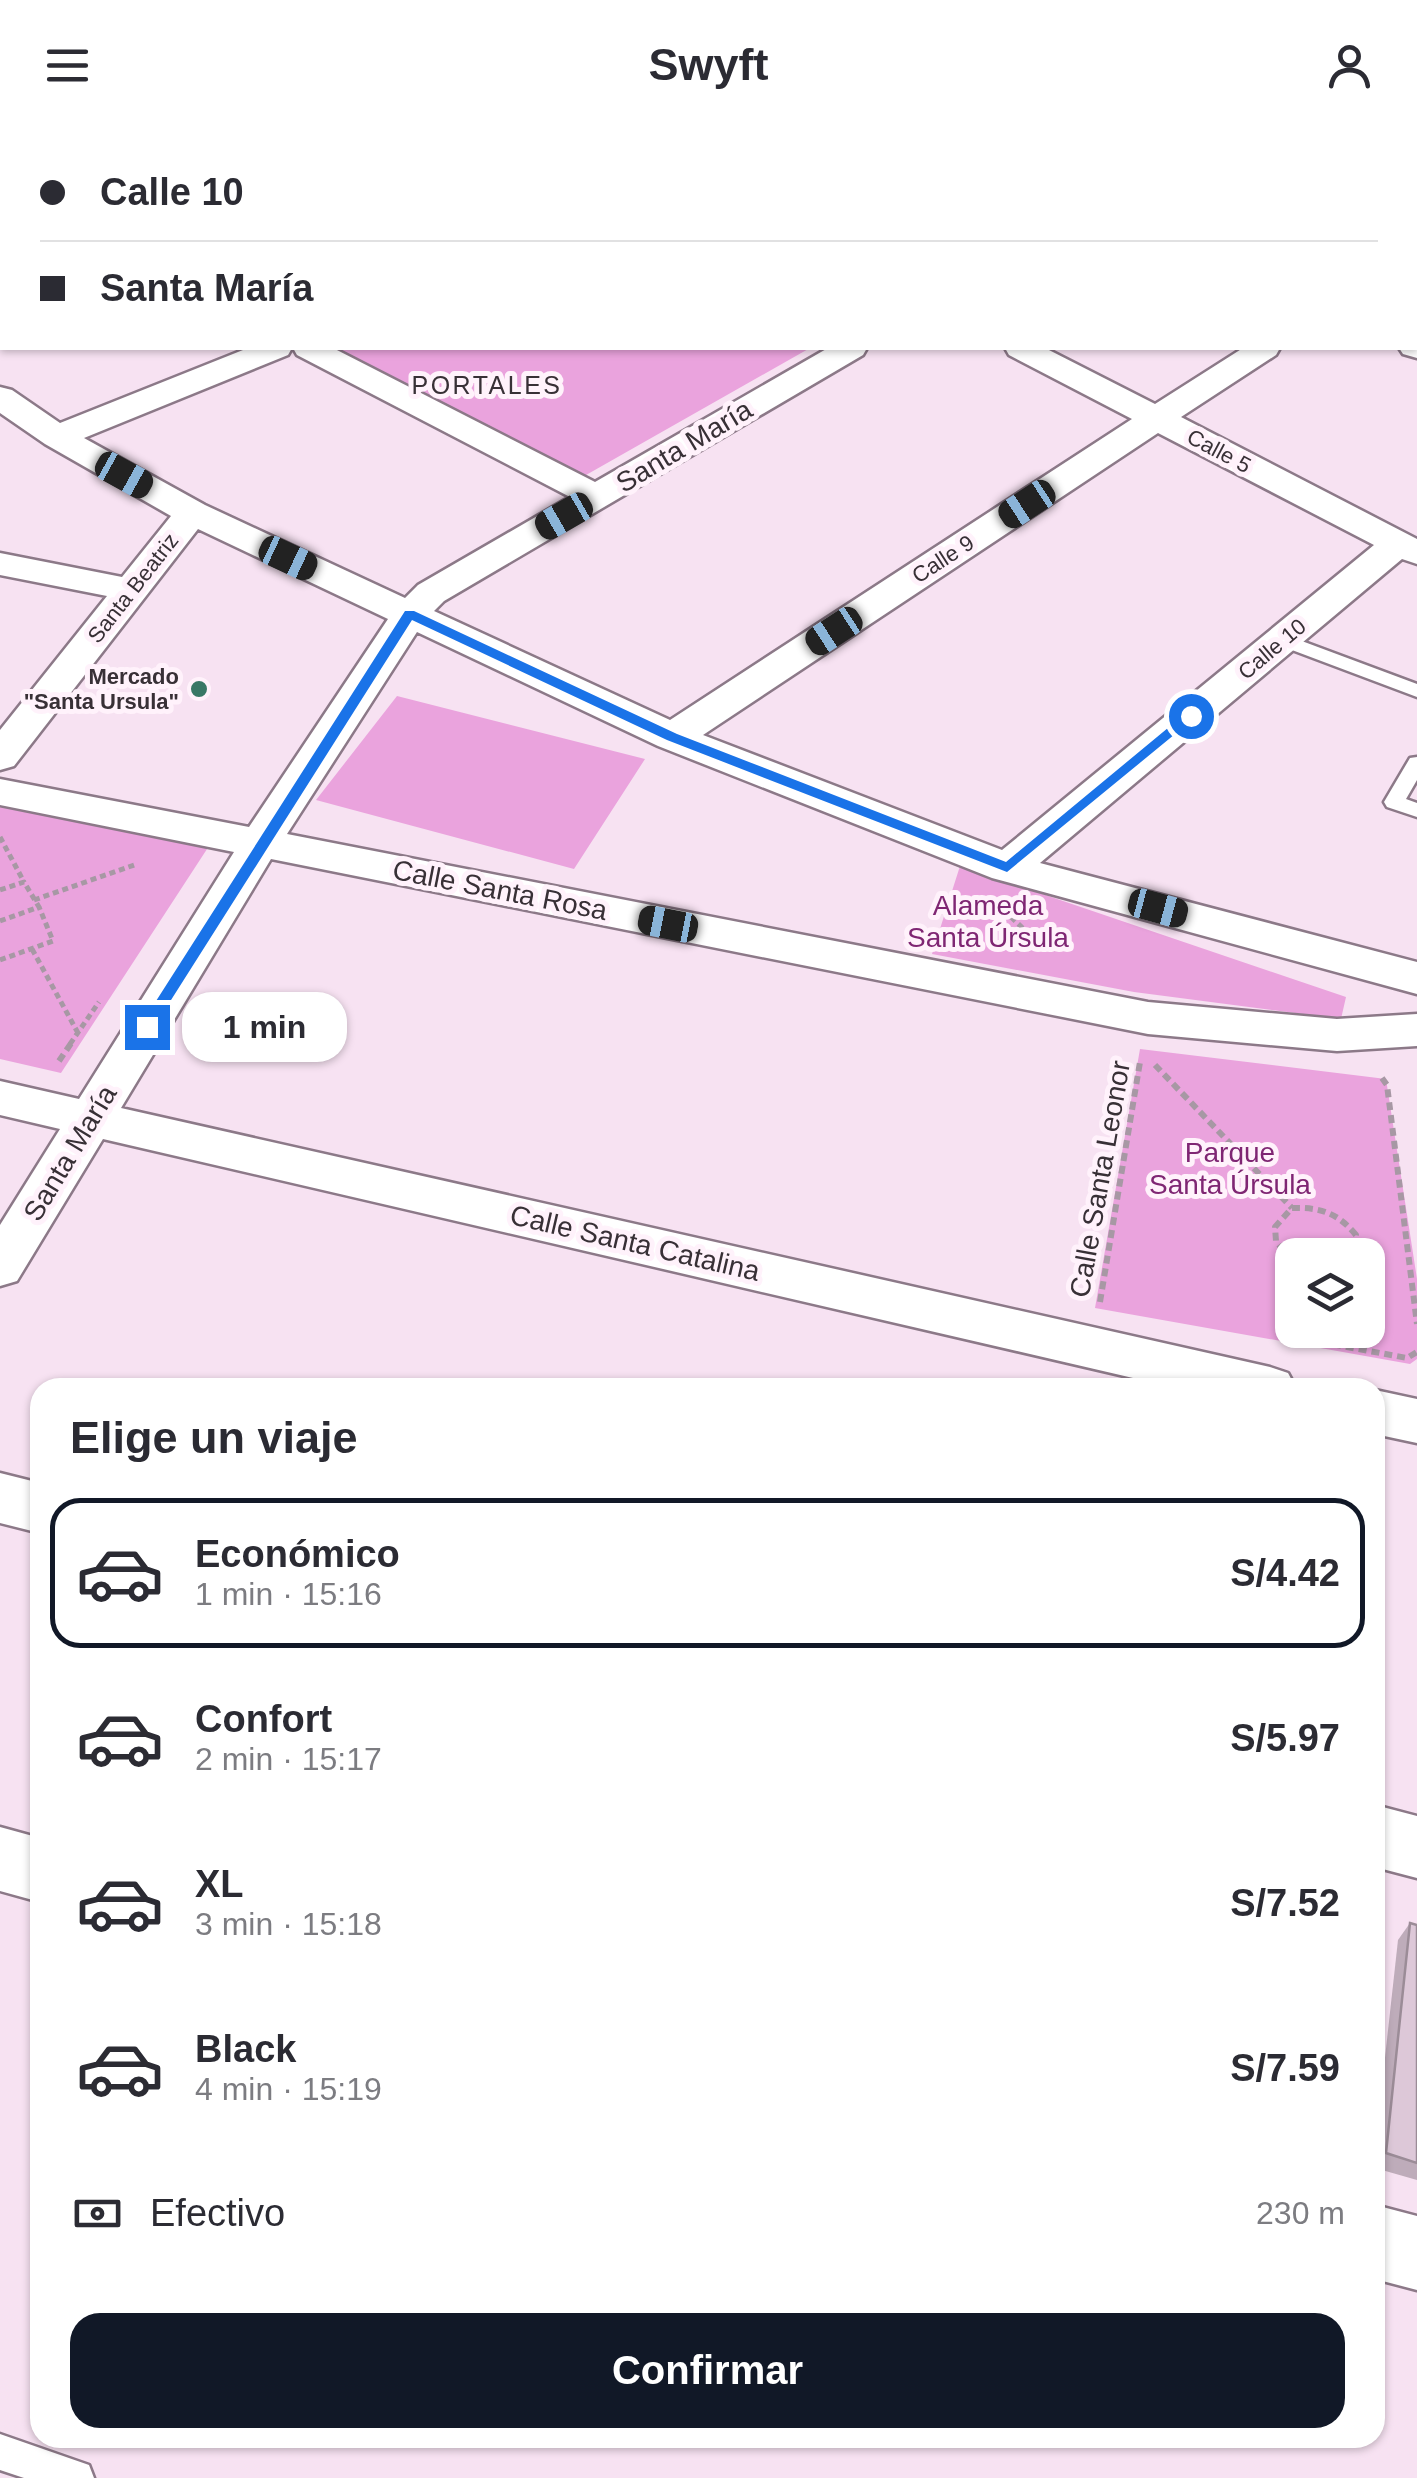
<!DOCTYPE html>
<html lang="es">
<meta charset="utf-8">
<style>
:root{--surface:#fff;--page:#f7f7f7;--text:#2b2b33;--muted:#7c7c81;--line:#e1e1e2;--accent:#111827}
body{margin:0;font-family:Arial,sans-serif;background:var(--page);color:var(--text);height:100vh;display:flex;flex-direction:column;font-size:38px;white-space:nowrap}
*{box-sizing:border-box;margin:0}
p{font-size:32px;color:var(--muted)}
.icon{flex:none;width:55px;height:55px;fill:none;stroke:currentColor;stroke-width:2;stroke-linecap:round;stroke-linejoin:round}
.map{position:relative;flex:1;overflow:hidden}
.drawer{position:absolute;left:30px;top:1248px;width:1355px;height:1070px;display:flex;flex-direction:column;background:var(--surface);border-radius:30px;box-shadow:0 2px 8px #0004}
.drawer>*{flex:none}
.top-card{position:absolute;left:0px;top:0px;width:1418px;height:220px;box-shadow:0 2px 8px #0004;display:grid;align-content:center;height:220px;padding:0 40px;background:var(--surface)}
.tools{position:absolute;left:1275px;top:1108px;display:grid;gap:20px}
.tools a{display:grid;place-items:center;width:110px;height:110px;border-radius:20px;background:var(--surface);box-shadow:0 2px 8px #0004;font-size:50px}
.end{position:absolute;width:45px;height:45px;margin:-22px;border:12px solid #1a73e8;background:#fff;box-shadow:0 0 0 5px #fff}
.from{border-radius:50%}
.bubble{position:absolute;height:70px;border-radius:30px;background:var(--surface);box-shadow:0 2px 8px #0004;font-size:32px;font-weight:700;line-height:70px;text-align:center}
.car{position:absolute;width:30px;height:60px;margin:-30px -15px;border-radius:12px;box-shadow:0 0 8px 2px #0007;background:linear-gradient(#222 24%,#8ab4d8 0 40%,#222 0 76%,#8ab4d8 0 86%,#222 0)}
.top-card b{display:flex;align-items:center;gap:35px;height:95px;font-size:38px}
.top-card b+b{border-top:2px solid var(--line)}
.top-card i{width:25px;height:25px;background:var(--text)}
ul{padding:0;list-style:none}
li{display:flex;align-items:center;gap:30px;height:150px;margin:0 20px 15px;padding:0 20px;border:5px solid transparent;border-radius:30px}
li div{flex:1}
li b{display:block;font-size:38px}
li em{font-style:normal;font-weight:700}
li.selected{border-color:var(--accent)}
li>.icon{width:90px;height:90px;stroke-width:1.5}
h2{padding:0 40px;font-size:45px;line-height:120px}
.pay{display:flex;align-items:center;gap:25px;height:110px;padding:0 40px;font-size:38px}
.pay p{margin-inline-start:auto}
.action{display:flex;gap:20px;margin-top:auto;padding:20px 40px}
.action a{flex:1;height:115px;border-radius:30px;background:var(--accent);color:#fff;font-size:40px;font-weight:700;line-height:115px;text-align:center}
header{display:flex;justify-content:space-between;align-items:center;height:130px;padding:0 40px;background:var(--surface);font-size:45px;font-weight:700}
.map>svg:first-child{display:block}
.green{fill:#eaa3dd;fill-rule:evenodd}
.lines{fill:none;stroke-linecap:round;stroke-linejoin:round}
.service-casing{stroke:#8c7988;stroke-width:5}
.minor-casing{stroke:#8c7988;stroke-width:5}
.secondary-casing{stroke:#8c7988;stroke-width:5}
.path-far1{stroke:#a798a4;stroke-width:5;stroke-dasharray:6 4;stroke-linecap:butt}
.path{stroke:#a798a4;stroke-width:6;stroke-dasharray:8 5;stroke-linecap:butt}
.service{fill:#fff;fill-rule:evenodd}
.minor{fill:#fff;fill-rule:evenodd}
.secondary{fill:#fff;fill-rule:evenodd}
.wall{fill:#beacba}
.building{fill:#ddc8d8;stroke:#9b8c97;stroke-width:2.5}
.route{fill:#1a73e8}
.poi-dot{fill:#387866;stroke:#fff2fb;stroke-width:4}
.labels{text-anchor:middle;dominant-baseline:central;stroke-width:10;stroke-linejoin:round;paint-order:stroke}
.far-street-label{font-size:22px;fill:#383036;stroke:#fff2fb}
.far-poi-label{font-size:22px;font-weight:bold;fill:#383036;stroke:#fff2fb;text-anchor:end}
.far-neighbourhood-label{font-size:25px;letter-spacing:2.5px;fill:#383036;stroke:#fff2fb}
.street-label{font-size:28px;fill:#383036;stroke:#fff2fb}
.park-label{font-size:28px;fill:#7f2673;stroke:#fff2fb}
</style>
<header><svg class="icon" aria-label="menu" viewBox="0 0 24 24"><path d="M4 6h16M4 12h16M4 18h16"/></svg>Swyft<svg class="icon" aria-label="person" viewBox="0 0 24 24"><circle cx="12" cy="8" r="4"/><path d="M4 21q1-7 8-7t8 7"/></svg></header>
<div class="map">
<svg width="1417" height="2348" viewBox="0 0 1417 2348">
<rect width="100%" height="100%" fill="#f7e2f2"/>
<path class="green" d="M 330,218 L 810,218 L 579,349 Z
M 397,566 L 645,629 L 574,739 L 316,670 Z
M 0,674 L 209,716 L 61,943 L 0,929 Z
M 960,736 L 1346,867 L 1341,889 L 1134,862 L 932,824 Z
M 1140,919 L 1386,949 L 1417,1149 L 1417,1229 L 1410,1234 L 1095,1178 ZM 1292,1125 L 1368,1125 L 1368,1200 L 1292,1200 Z"/>
<g class="lines">
<defs>
<path id="service" d="M 1283,504 L 1417,554 L 1417,567 L 1276,514 L 1273,510 Z
M 1417,627 L 1417,650 L 1406,669 L 1417,673 L 1417,687 L 1387,677 L 1384,672 L 1410,628 Z
M 0,2304 L 89,2335 L 94,2348 L 24,2348 L 0,2340 Z"/>
<path id="minor" d="M 0,0 L 23,0 L 24,2 L 2,2 L 2,9 Z
M 602,0 L 634,0 L 635,2 L 603,2 Z
M 945,0 L 977,0 L 978,2 L 946,2 Z
M 1296,0 L 1328,0 L 1329,2 L 1297,2 Z
M 1415,38 L 1417,39 L 1417,57 L 1415,56 Z
M 2,148 L 2,168 L 0,169 L 0,149 Z
M 1415,207 L 1417,208 L 1417,228 L 1403,224 L 1399,218 L 1415,218 Z
M 248,218 L 292,218 L 288,225 L 84,308 L 205,375 L 405,468 L 418,455 L 570,367 L 297,225 L 293,218 L 333,218 L 595,352 L 828,218 L 867,218 L 863,225 L 444,471 L 434,481 L 670,590 L 1132,289 L 1009,225 L 1005,218 L 1045,218 L 1155,274 L 1243,218 L 1280,218 L 1276,225 L 1181,287 L 1417,409 L 1417,434 L 1402,429 L 1040,733 L 1417,832 L 1417,864 L 992,748 L 658,616 L 417,502 L 287,704 L 1148,872 L 1337,889 L 1417,884 L 1417,916 L 1337,921 L 1148,904 L 271,729 L 121,978 L 1270,1237 L 1288,1243 L 1296,1258 L 1176,1258 L 103,1009 L 17,1151 L 0,1156 L 0,1095 L 60,999 L 0,985 L 0,951 L 79,969 L 234,722 L 0,675 L 0,649 L 249,697 L 388,489 L 198,399 L 14,636 L 0,640 L 0,600 L 107,466 L 0,445 L 0,423 L 122,447 L 171,386 L 45,314 L 0,283 L 0,257 L 12,260 L 60,293 ZM 1158,303 L 1374,415 L 1002,720 L 703,605 Z
M 1375,1260 L 1417,1269 L 1417,1313 L 1375,1304 Z"/>
<path id="secondary" d="M 0,1343 L 40,1353 L 40,1403 L 0,1393 Z
M 1375,1675 L 1417,1686 L 1417,1748 L 1375,1737 Z
M 0,1697 L 40,1708 L 40,1772 L 0,1761 Z
M 1375,2075 L 1417,2086 L 1417,2160 L 1375,2149 Z"/>
</defs>
<use href="#service" class="service-casing"/>
<use href="#minor" class="minor-casing"/>
<use href="#secondary" class="secondary-casing"/>
<path class="path-far1" d="M 0,707 L 24,752
M 0,760 L 24,752 L 39,777 L 0,791
M 34,770 L 137,734
M 1011,787 L 1045,819
M 32,819 L 78,903
M 0,830 L 53,811 L 39,777
M 70,914 L 99,872"/>
<path class="path" d="M 59,931 L 72,912
M 1155,935 L 1292,1078
M 1382,948 L 1387,955 L 1417,1194
M 1292,1131 L 1276,1111 L 1275,1097 L 1292,1078 C 1320,1077 1338,1083 1356,1105 L 1353,1125
M 1100,1172 L 1140,932
M 1352,1200 L 1362,1218
M 1282,1205 L 1407,1228 L 1417,1222"/>
<use href="#service" class="service"/>
<use href="#minor" class="minor"/>
<use href="#secondary" class="secondary"/>
</g>
<path class="wall" d="M 1410,1793 L 1417,1795 L 1417,2050 L 1375,2038 L 1375,2018 L 1398,1810 Z"/>
<path class="building" d="M 1410,1793 L 1417,1795 L 1417,2033 L 1386,2023 Z"/>
<path class="route" d="M 405,481 L 414,481 L 677,604 L 1006,732 L 1186,583 L 1197,586 L 1007,742 L 667,610 L 412,490 L 152,900 L 142,900 L 142,893 Z"/>
<circle class="poi-dot" cx="199" cy="559" r="10"/>
<g class="labels">
<g class="far-street-label">
<text transform="translate(1219 321) rotate(28)">Calle 5</text>
<text transform="translate(943 429) rotate(-33)">Calle 9</text>
<text transform="translate(133 458) rotate(-52)">Santa Beatriz</text>
<text transform="translate(1272 519) rotate(-40)">Calle 10</text>
</g>
<g class="far-poi-label">
<text x="179" y="546">Mercado<tspan x="179" dy="25">"Santa Ursula"</tspan></text>
</g>
<g class="far-neighbourhood-label">
<text x="487" y="255">PORTALES</text>
</g>
<g class="street-label">
<text transform="translate(684 316) rotate(-31)">Santa María</text>
<text transform="translate(500 760) rotate(11)">Calle Santa Rosa</text>
<text transform="translate(70 1023) rotate(-59)">Santa María</text>
<text transform="translate(1100 1049) rotate(-80)">Calle Santa Leonor</text>
<text transform="translate(635 1113) rotate(13)">Calle Santa Catalina</text>
</g>
<g class="park-label">
<text x="988" y="775">Alameda<tspan x="988" dy="32">Santa Úrsula</tspan></text>
<text x="1230" y="1022">Parque<tspan x="1230" dy="32">Santa Úrsula</tspan></text>
</g>
</g>
</svg>
<div class="tools">
<a><svg class="icon" aria-label="layers" viewBox="0 0 24 24"><path d="M12 4l9 5-9 5-9-5zM3 14l9 5 9-5"/></svg></a>
</div>
<i class="end from" style="left:1191px;top:586px"></i>
<i class="end" style="left:147px;top:897px"></i>
<div class="bubble" style="left:182px;top:862px;width:165px">1 min</div>
<i class="car" style="left:124px;top:345px;rotate:119deg"></i>
<i class="car" style="left:1027px;top:374px;rotate:237deg"></i>
<i class="car" style="left:564px;top:386px;rotate:240deg"></i>
<i class="car" style="left:288px;top:428px;rotate:115deg"></i>
<i class="car" style="left:834px;top:501px;rotate:237deg"></i>
<i class="car" style="left:1158px;top:778px;rotate:105deg"></i>
<i class="car" style="left:668px;top:794px;rotate:281deg"></i>
<div class="top-card">
<b><i class="from"></i>Calle 10</b>
<b><i></i>Santa María</b>
</div>
<section class="drawer">
<h2>Elige un viaje</h2>
<ul>
<li class="selected"><svg class="icon" aria-label="car" viewBox="0 0 24 24"><path d="M5 17H2v-5l4-1 3-4h7l3 4 3 1v5h-3M9 17h6M6 11h13"/><circle cx="7" cy="17" r="2"/><circle cx="17" cy="17" r="2"/></svg><div><b>Económico</b><p>1 min · 15:16</p></div><em>S/4.42</em></li>
<li><svg class="icon" aria-label="car" viewBox="0 0 24 24"><path d="M5 17H2v-5l4-1 3-4h7l3 4 3 1v5h-3M9 17h6M6 11h13"/><circle cx="7" cy="17" r="2"/><circle cx="17" cy="17" r="2"/></svg><div><b>Confort</b><p>2 min · 15:17</p></div><em>S/5.97</em></li>
<li><svg class="icon" aria-label="car" viewBox="0 0 24 24"><path d="M5 17H2v-5l4-1 3-4h7l3 4 3 1v5h-3M9 17h6M6 11h13"/><circle cx="7" cy="17" r="2"/><circle cx="17" cy="17" r="2"/></svg><div><b>XL</b><p>3 min · 15:18</p></div><em>S/7.52</em></li>
<li><svg class="icon" aria-label="car" viewBox="0 0 24 24"><path d="M5 17H2v-5l4-1 3-4h7l3 4 3 1v5h-3M9 17h6M6 11h13"/><circle cx="7" cy="17" r="2"/><circle cx="17" cy="17" r="2"/></svg><div><b>Black</b><p>4 min · 15:19</p></div><em>S/7.59</em></li>
</ul>
<div class="pay"><svg class="icon" aria-label="cash" viewBox="0 0 24 24"><path d="M3 7h18v10H3z"/><circle cx="12" cy="12" r="2"/></svg>Efectivo<p>230 m</p></div>
<div class="action"><a>Confirmar</a></div>
</section>
</div>
